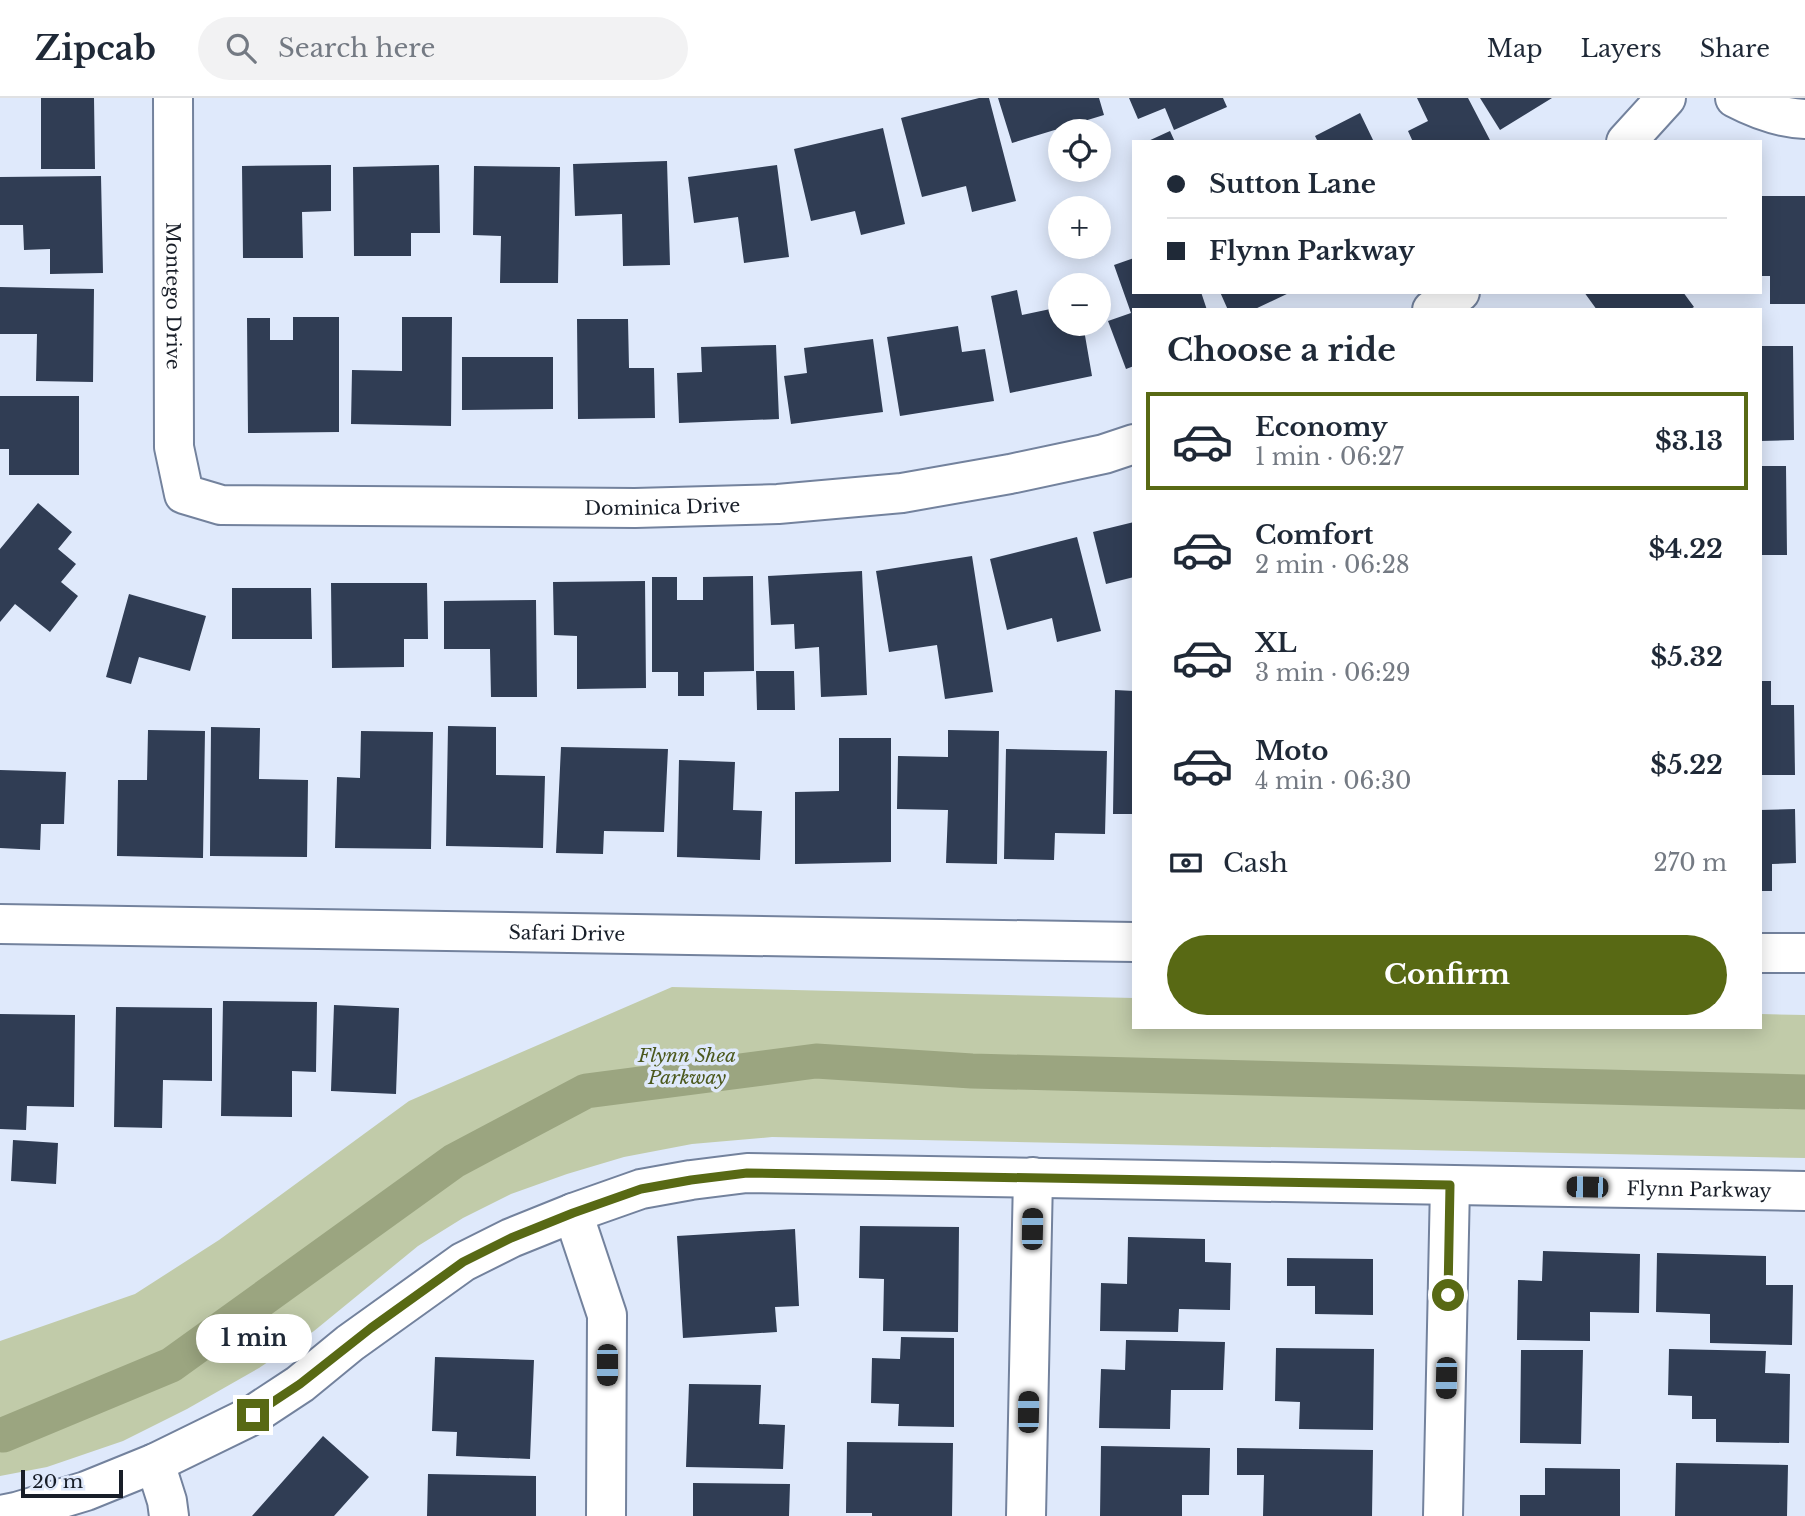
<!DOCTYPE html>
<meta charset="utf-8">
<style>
:root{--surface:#fff;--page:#f2f2f3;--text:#1f2937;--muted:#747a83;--line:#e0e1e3;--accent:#586914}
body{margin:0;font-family:"Libre Baskerville",serif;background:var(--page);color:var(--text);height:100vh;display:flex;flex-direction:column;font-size:26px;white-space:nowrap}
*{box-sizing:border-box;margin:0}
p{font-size:23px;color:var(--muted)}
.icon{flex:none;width:38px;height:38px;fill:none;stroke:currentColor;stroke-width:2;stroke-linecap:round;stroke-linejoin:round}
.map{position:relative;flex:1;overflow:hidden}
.details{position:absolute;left:1132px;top:210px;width:630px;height:721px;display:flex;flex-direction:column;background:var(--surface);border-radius:0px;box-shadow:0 4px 18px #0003}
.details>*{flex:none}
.hud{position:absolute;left:1132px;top:42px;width:630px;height:154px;border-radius:0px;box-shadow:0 4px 18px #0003;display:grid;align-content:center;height:154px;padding:0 35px;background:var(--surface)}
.buttons{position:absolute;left:1048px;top:21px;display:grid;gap:14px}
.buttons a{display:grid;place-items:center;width:63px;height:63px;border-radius:50%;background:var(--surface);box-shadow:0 4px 18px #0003;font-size:35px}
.scale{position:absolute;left:21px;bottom:18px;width:102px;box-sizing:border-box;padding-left:7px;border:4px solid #181e28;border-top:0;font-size:19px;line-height:24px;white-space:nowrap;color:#181e28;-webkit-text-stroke:5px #dfe9fb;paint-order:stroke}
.end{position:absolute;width:32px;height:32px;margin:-16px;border:9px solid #586914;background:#fff;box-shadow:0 0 0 4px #fff}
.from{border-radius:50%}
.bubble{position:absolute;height:49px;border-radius:24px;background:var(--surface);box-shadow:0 4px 18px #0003;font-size:23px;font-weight:700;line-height:49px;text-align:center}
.car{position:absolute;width:21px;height:42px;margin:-21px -10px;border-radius:9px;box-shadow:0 0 5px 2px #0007;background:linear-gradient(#222 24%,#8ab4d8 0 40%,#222 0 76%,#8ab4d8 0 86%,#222 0)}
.hud b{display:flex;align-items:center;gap:24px;height:66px;font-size:26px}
.hud b+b{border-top:2px solid var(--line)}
.hud i{width:18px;height:18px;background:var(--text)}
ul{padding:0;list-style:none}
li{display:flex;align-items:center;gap:21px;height:98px;margin:0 14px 10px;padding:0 21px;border:4px solid transparent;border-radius:0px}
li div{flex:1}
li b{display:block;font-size:26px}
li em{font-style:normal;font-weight:700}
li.active{border-color:var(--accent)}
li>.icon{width:63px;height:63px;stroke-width:1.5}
h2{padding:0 35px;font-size:32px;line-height:84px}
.pay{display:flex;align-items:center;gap:18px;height:77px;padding:0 35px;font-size:26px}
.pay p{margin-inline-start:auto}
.primary-button{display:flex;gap:14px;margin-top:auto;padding:14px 35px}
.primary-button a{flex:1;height:80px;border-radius:42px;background:var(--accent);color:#fff;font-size:28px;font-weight:700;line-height:80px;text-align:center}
header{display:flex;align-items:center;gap:42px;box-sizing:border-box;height:98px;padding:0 35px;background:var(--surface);border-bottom:2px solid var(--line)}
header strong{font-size:33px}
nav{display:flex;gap:38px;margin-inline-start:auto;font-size:24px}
.search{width:490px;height:63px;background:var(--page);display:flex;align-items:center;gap:18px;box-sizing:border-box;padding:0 24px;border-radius:38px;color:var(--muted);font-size:26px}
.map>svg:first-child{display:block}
.green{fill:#c1cba9}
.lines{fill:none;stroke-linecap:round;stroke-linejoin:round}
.canal{stroke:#9ba580;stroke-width:35}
.building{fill:#303d54}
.street-casing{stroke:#73829d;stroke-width:42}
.secondary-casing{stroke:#73829d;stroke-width:42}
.street{stroke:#fff;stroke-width:38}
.secondary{stroke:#fff;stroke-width:38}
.route{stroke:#586914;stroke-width:9}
.labels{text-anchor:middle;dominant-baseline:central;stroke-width:7;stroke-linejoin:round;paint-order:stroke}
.street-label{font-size:19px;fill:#181e28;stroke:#dfe9fb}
.park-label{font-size:19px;font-style:italic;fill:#4b581d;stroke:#dfe9fb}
</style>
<header>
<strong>Zipcab</strong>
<div class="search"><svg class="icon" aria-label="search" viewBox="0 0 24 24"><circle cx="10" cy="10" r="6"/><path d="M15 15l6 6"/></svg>Search here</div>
<nav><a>Map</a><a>Layers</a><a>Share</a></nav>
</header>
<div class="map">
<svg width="1805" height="1418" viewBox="0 0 1805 1418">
<rect width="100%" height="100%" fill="#dfe9fb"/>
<path class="green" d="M 672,889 L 1134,900 L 1134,929 L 1760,929 L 1761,916 L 1805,917 L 1805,1060 L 772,1039 L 692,1046 L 624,1059 L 567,1076 L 511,1096 L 463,1120 L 418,1148 L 314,1233 L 259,1270 L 187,1311 L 123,1343 L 47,1369 L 0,1378 L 0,1243 L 135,1196 L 219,1142 L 409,1003 Z"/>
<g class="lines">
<path class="canal" d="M 3,1337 L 171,1267 L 454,1063 L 586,993 L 816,963 L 972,973 L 1805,994"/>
</g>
<path class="building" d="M 41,0 L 94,0 L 95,71 L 41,71 Z
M 979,0 L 989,0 L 1016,103 L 972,114 L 966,88 L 922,99 L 901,20 Z
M 998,0 L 1099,0 L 1104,17 L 1012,45 Z
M 1129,0 L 1223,0 L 1227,9 L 1174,32 L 1165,10 L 1138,21 Z
M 1417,0 L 1468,0 L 1491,44 L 1413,44 L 1408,33 L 1428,23 Z
M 1480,0 L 1552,0 L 1500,32 Z
M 1360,15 L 1374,44 L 1318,44 L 1315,38 Z
M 883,30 L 905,126 L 861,137 L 855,113 L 811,123 L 794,51 Z
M 1170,33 L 1175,44 L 1146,44 Z
M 667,63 L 670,167 L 623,168 L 622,116 L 575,118 L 573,66 Z
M 331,67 L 331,113 L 302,114 L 303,160 L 243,160 L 242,68 Z
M 439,67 L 440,135 L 411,135 L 411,158 L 354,158 L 353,69 Z
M 777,67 L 789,159 L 744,165 L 738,119 L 694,125 L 688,79 Z
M 474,68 L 560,69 L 558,185 L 500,185 L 501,138 L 473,137 Z
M 101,78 L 103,175 L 50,176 L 50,151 L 24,152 L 23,127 L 0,127 L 0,79 Z
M 1760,98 L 1805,98 L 1805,206 L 1770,206 L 1770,178 L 1760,178 Z
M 1134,160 L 1134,194 L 1201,194 L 1207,212 L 1134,212 L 1134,268 L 1126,271 L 1108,223 L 1131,215 L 1114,167 Z
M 0,189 L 94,191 L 93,284 L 36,283 L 37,236 L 0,236 Z
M 1017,192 L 1022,217 L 1060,209 L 1060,226 L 1083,226 L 1092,278 L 1010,295 L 991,198 Z
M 1220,194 L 1291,194 L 1253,212 L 1228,212 Z
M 1584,194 L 1683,194 L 1694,209 L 1689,212 L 1597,212 Z
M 293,219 L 339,219 L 339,334 L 248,335 L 247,220 L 270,220 L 270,242 L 293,242 Z
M 402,219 L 452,219 L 451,328 L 351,326 L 352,272 L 402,273 Z
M 577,221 L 628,221 L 629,270 L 654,270 L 655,320 L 578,321 Z
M 958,228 L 962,254 L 985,251 L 994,303 L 900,318 L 887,239 Z
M 873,241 L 883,314 L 791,326 L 784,278 L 807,275 L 804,250 Z
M 776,247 L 779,321 L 679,325 L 677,275 L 702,274 L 701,249 Z
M 1760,248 L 1793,248 L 1794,342 L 1760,343 Z
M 462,259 L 553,259 L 553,311 L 462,312 Z
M 0,298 L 79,298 L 79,377 L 9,377 L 9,351 L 0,351 Z
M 1760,368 L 1786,368 L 1787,457 L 1760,457 Z
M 38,405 L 72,434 L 58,451 L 76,466 L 61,484 L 78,498 L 50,534 L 15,506 L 0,524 L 0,451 Z
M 1134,424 L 1134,479 L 1106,486 L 1093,434 Z
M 1077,439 L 1101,533 L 1057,544 L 1052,520 L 1007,532 L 990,461 Z
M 972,458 L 993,594 L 945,601 L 937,547 L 889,554 L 876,473 Z
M 862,473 L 867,597 L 821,599 L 819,549 L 795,551 L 794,526 L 771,527 L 768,478 Z
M 753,478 L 754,573 L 704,574 L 704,598 L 678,598 L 678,574 L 652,574 L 652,479 L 677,479 L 677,502 L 703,502 L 703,479 Z
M 645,483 L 646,590 L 577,591 L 577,538 L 554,537 L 553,484 Z
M 331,485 L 427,485 L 428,541 L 404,541 L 404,569 L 332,570 Z
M 232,490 L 311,490 L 312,541 L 232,541 Z
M 129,496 L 206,518 L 190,573 L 139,559 L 131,586 L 106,579 Z
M 536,502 L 537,599 L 491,599 L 490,551 L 444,551 L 444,503 Z
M 756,573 L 794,573 L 795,612 L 757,612 Z
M 1760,583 L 1771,583 L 1771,607 L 1794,607 L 1795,677 L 1760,677 Z
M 1115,592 L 1134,593 L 1134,716 L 1113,716 Z
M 448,628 L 496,629 L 496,677 L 545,678 L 543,750 L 446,748 Z
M 211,629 L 260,630 L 259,681 L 308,682 L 307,759 L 210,758 Z
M 148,632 L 205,633 L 203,760 L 117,758 L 118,682 L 147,682 Z
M 948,632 L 999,633 L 997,766 L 946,765 L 948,712 L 897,711 L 898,658 L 948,659 Z
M 361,633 L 433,634 L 431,751 L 335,750 L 337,679 L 360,680 Z
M 839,640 L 891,640 L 891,764 L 795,766 L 795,694 L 839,693 Z
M 561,649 L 668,651 L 664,734 L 604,733 L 603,756 L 556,755 Z
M 1006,651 L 1107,653 L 1105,736 L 1055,735 L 1054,762 L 1004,761 Z
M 679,662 L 735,664 L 733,712 L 762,713 L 760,762 L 677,759 Z
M 0,672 L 66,674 L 64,726 L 41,726 L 40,752 L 0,750 Z
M 1795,711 L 1796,765 L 1772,766 L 1772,793 L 1760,793 L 1760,712 Z
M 223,903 L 317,904 L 316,974 L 292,973 L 292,1019 L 221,1018 Z
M 334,907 L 399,910 L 396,996 L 331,993 Z
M 116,909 L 212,910 L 212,983 L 163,982 L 162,1030 L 114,1029 Z
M 0,916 L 75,917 L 74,1009 L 27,1008 L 26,1032 L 0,1031 Z
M 13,1042 L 58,1045 L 56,1086 L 11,1083 Z
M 860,1128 L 959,1129 L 958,1234 L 883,1233 L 884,1181 L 859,1180 Z
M 795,1131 L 799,1208 L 775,1209 L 777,1234 L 683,1240 L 677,1138 Z
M 1128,1139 L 1205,1141 L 1205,1164 L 1231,1165 L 1230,1212 L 1179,1211 L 1178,1234 L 1100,1233 L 1101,1185 L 1127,1186 Z
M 1543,1153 L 1640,1156 L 1639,1215 L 1590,1214 L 1590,1243 L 1517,1242 L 1518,1182 L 1542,1183 Z
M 1657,1155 L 1766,1158 L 1766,1187 L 1793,1187 L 1792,1247 L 1710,1245 L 1710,1216 L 1656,1214 Z
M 1287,1160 L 1373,1161 L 1373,1217 L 1315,1216 L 1315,1188 L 1287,1188 Z
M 901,1239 L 954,1240 L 954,1329 L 898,1328 L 899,1306 L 871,1305 L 872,1260 L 900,1261 Z
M 1126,1242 L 1225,1244 L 1223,1292 L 1171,1292 L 1170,1331 L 1099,1330 L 1101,1271 L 1125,1272 Z
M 1276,1250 L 1374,1251 L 1373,1332 L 1299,1331 L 1300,1304 L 1275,1303 Z
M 1669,1251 L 1766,1253 L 1765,1275 L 1790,1276 L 1789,1345 L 1716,1344 L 1716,1321 L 1692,1321 L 1692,1298 L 1668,1297 Z
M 1521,1252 L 1583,1252 L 1581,1346 L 1520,1345 Z
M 435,1259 L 534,1262 L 530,1361 L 456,1358 L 457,1334 L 432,1333 Z
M 689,1286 L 761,1287 L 759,1326 L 785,1327 L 783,1371 L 686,1369 Z
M 323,1338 L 369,1379 L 334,1418 L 252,1418 Z
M 847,1344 L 953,1345 L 952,1418 L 872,1418 L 872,1415 L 846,1415 Z
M 1101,1348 L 1210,1350 L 1209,1397 L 1182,1397 L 1182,1418 L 1100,1418 Z
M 1237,1350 L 1373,1352 L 1372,1418 L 1263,1418 L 1264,1377 L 1237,1377 Z
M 1676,1365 L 1788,1367 L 1787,1418 L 1675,1418 Z
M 1545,1370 L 1620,1371 L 1620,1418 L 1520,1418 L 1520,1397 L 1545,1397 Z
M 428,1376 L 536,1378 L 536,1418 L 427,1418 Z
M 693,1385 L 790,1386 L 789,1418 L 693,1418 Z"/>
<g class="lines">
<defs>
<g id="street">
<path id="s1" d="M 173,0 L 174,349 L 184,396 L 221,407 L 635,410 L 778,406 L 902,395 L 1010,376 L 1104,356 L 1134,346"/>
<path d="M 1735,0 C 1756,11 1781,20 1805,21"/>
<path d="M 1626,44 L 1666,0"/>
<path d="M 1432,212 L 1460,194"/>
<path id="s2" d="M 0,826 L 1134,844"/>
<path d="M 1760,855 L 1805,855"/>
<path d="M 573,1115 L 607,1217 L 606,1418"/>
<path d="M 155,1365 L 167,1403 L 169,1418"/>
<path d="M 1026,1418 L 1033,1079"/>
<path d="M 1443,1418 L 1450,1087"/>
</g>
<g id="secondary">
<path id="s3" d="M 0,1417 L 16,1414 L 86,1393 L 155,1365 L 253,1317 L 300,1286 L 350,1245 L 463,1164 L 511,1140 L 573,1115 L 641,1091 L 691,1082 L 747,1075 L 809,1076 L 1805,1093"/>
</g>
</defs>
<use href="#street" class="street-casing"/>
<use href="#secondary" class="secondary-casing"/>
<use href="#street" class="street"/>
<use href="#secondary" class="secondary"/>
</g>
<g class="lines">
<path class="route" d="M 253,1317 L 300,1286 L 371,1230 L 463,1164 L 511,1140 L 573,1115 L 641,1091 L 691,1082 L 747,1075 L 1450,1087 L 1448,1197"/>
</g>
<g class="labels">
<g class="street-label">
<text stroke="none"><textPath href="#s1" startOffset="198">Montego Drive</textPath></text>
<text stroke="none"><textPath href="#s1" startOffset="877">Dominica Drive</textPath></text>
<text stroke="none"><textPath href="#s2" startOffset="567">Safari Drive</textPath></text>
<text stroke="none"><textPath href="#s3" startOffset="1785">Flynn Parkway</textPath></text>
</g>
<g class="park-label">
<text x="687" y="957">Flynn Shea<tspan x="687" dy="22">Parkway</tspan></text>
</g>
</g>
</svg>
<div class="buttons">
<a><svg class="icon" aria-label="locate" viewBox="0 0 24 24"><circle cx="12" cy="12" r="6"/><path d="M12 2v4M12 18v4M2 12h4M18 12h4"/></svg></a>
<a>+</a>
<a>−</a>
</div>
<div class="scale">20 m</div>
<i class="end from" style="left:1448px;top:1197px"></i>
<i class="end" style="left:253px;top:1317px"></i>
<div class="bubble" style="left:196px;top:1216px;width:116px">1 min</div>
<i class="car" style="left:1587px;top:1089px;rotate:271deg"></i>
<i class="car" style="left:1032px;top:1131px;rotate:1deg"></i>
<i class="car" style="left:607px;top:1267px;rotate:180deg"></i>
<i class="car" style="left:1446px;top:1280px;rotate:181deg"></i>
<i class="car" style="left:1028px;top:1314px;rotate:1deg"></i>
<div class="hud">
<b><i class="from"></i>Sutton Lane</b>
<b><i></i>Flynn Parkway</b>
</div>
<section class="details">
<h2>Choose a ride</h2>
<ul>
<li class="active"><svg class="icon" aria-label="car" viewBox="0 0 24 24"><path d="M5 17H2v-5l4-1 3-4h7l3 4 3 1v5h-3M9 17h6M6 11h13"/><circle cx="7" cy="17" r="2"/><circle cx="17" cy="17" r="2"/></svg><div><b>Economy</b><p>1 min · 06:27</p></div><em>$3.13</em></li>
<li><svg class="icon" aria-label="car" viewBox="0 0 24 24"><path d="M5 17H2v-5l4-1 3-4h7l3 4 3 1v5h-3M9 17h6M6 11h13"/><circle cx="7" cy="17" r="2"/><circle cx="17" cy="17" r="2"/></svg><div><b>Comfort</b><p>2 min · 06:28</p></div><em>$4.22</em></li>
<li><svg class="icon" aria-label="car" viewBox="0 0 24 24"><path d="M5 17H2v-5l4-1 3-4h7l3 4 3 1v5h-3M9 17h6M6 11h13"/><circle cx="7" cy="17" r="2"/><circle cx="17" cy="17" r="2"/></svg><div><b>XL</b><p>3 min · 06:29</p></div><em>$5.32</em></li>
<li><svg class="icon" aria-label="car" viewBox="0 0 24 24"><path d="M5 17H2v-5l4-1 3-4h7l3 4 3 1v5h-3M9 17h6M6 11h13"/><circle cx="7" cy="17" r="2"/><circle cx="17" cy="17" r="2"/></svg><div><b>Moto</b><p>4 min · 06:30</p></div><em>$5.22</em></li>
</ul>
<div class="pay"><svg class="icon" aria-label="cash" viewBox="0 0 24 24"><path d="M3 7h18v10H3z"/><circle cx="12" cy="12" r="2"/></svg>Cash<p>270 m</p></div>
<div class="primary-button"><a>Confirm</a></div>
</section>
</div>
